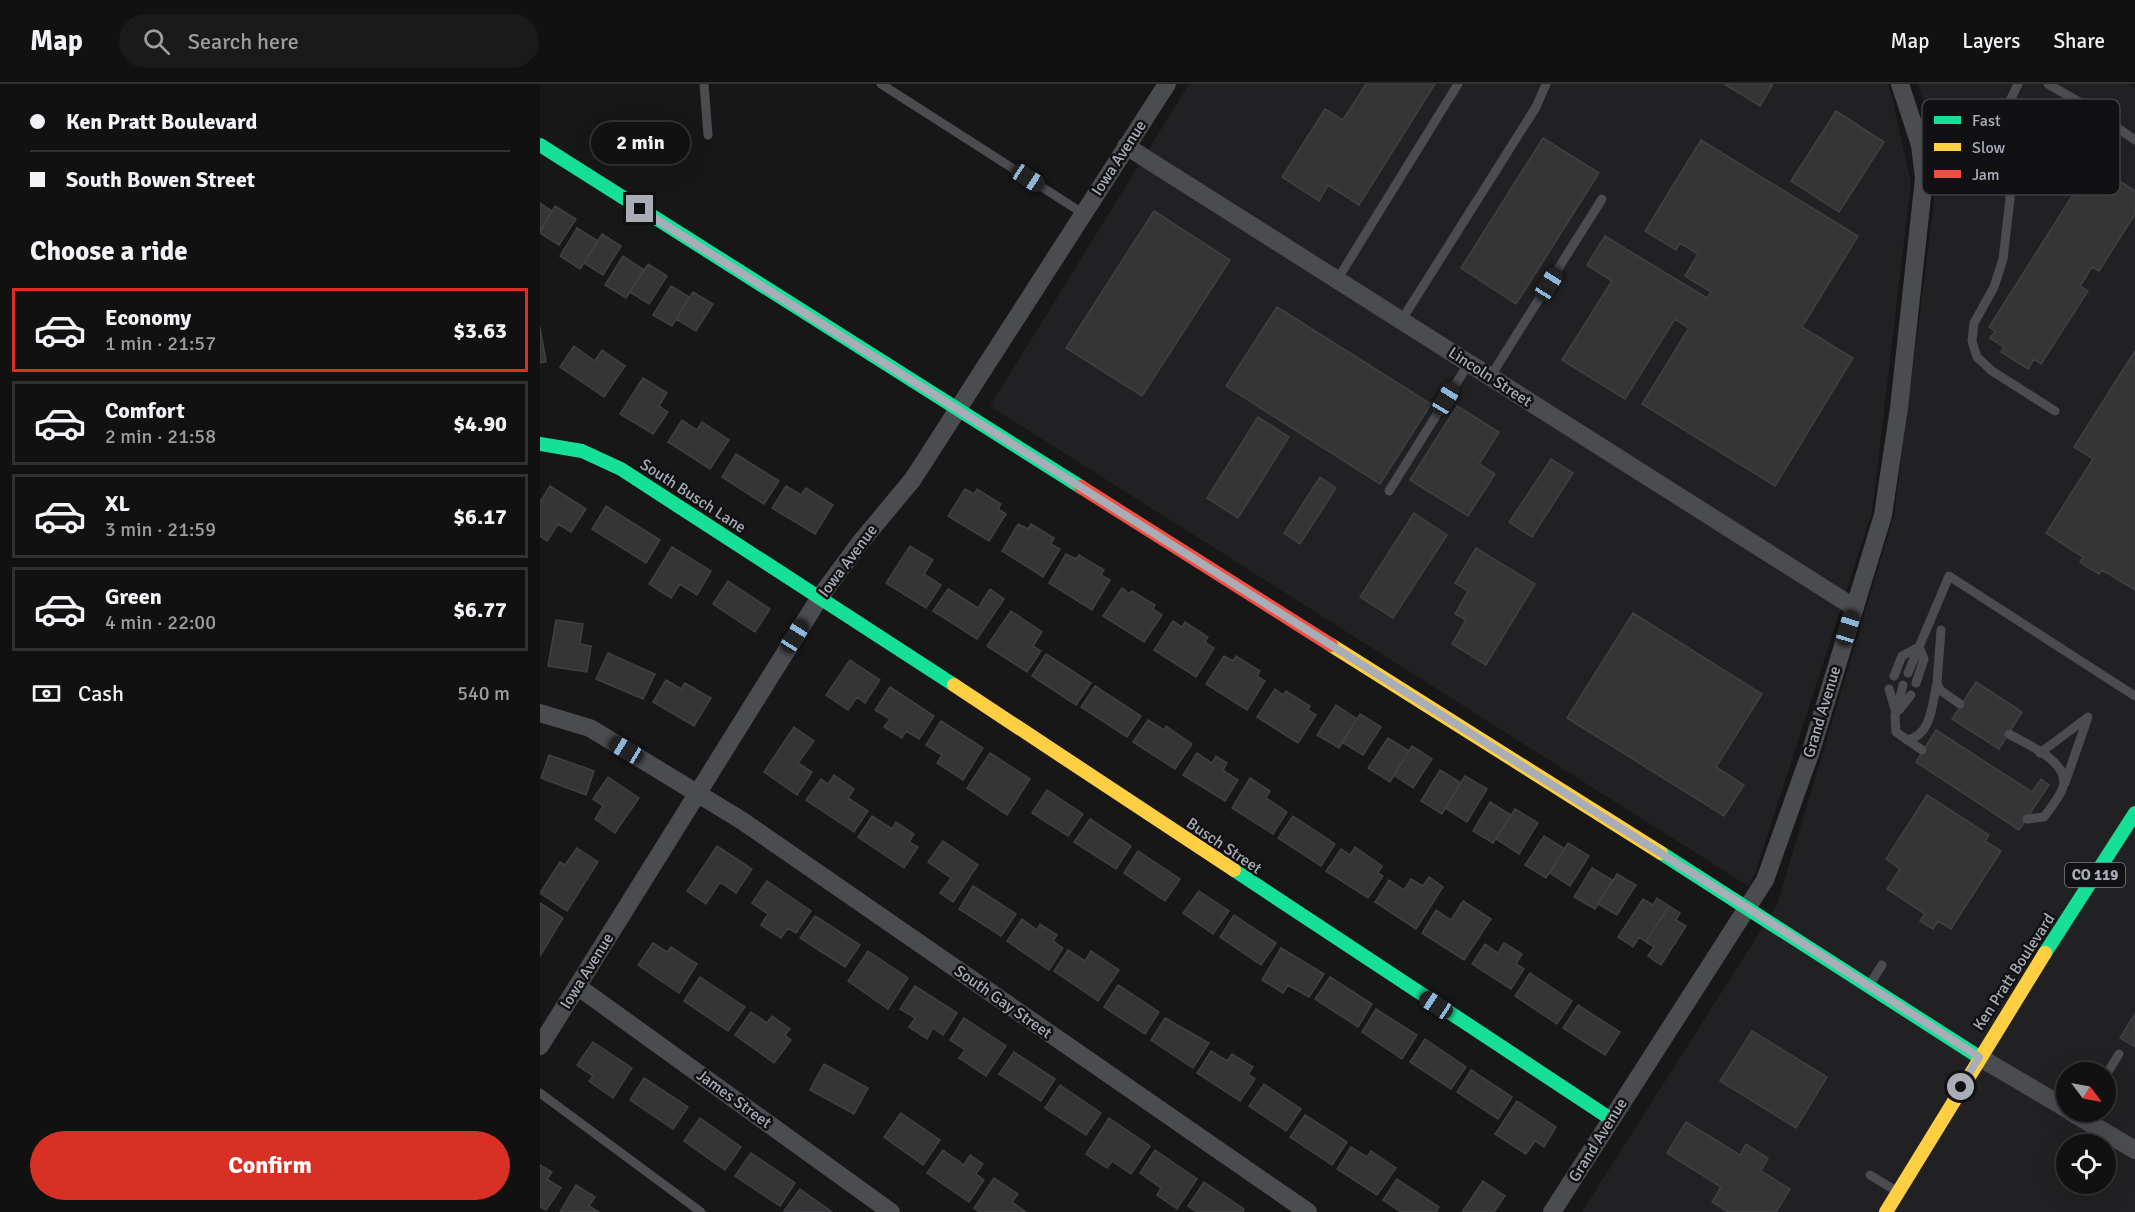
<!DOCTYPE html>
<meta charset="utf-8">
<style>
:root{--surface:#111;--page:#1a1a1a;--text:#f1f3f6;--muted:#9c9d9f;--line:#303131;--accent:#d93025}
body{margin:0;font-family:Signika,sans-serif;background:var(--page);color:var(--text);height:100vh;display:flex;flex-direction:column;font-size:22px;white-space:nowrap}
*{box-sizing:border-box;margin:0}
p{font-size:20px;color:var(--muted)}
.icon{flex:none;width:33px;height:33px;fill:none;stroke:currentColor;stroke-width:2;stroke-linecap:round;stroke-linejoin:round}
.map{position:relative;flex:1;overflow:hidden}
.panel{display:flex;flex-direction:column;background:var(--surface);width:540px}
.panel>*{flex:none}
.top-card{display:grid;align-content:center;height:132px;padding:0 30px;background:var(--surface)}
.needle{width:39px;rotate:122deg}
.controls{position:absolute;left:1516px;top:978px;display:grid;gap:12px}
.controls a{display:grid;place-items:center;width:60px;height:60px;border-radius:50%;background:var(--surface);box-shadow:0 6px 24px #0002,0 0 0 2px var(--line);font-size:30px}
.end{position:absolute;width:27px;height:27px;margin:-14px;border:8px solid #a8adb8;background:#111;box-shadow:0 0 0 3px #111}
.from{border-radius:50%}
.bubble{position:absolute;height:42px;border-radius:21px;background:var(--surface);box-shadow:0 6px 24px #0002,0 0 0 2px var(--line);font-size:20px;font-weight:700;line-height:42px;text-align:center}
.car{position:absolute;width:18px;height:36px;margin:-18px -9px;border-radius:8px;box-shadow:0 0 4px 2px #0007;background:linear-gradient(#222 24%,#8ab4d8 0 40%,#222 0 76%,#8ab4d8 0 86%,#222 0)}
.top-card b{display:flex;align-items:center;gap:21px;height:57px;font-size:22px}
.top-card b+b{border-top:2px solid var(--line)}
.top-card i{width:15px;height:15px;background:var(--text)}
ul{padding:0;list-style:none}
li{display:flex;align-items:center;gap:18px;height:84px;margin:0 12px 9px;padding:0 18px;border:3px solid var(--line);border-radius:0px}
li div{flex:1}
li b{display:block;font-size:22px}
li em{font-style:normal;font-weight:700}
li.active{border-color:var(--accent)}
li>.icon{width:54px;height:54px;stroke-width:1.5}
h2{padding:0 30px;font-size:27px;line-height:72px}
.pay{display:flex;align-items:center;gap:15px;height:66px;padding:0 30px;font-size:22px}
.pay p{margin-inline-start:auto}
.primary-button{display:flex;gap:12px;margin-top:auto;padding:12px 30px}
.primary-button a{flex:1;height:69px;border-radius:36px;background:var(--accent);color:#fff;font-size:24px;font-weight:700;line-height:69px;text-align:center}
header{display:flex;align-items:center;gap:36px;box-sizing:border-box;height:84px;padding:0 30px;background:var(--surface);border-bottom:2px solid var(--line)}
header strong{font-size:28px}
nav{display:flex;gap:33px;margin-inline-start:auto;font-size:21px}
.search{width:420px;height:54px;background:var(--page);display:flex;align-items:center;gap:15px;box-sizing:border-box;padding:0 21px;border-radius:33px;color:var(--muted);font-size:22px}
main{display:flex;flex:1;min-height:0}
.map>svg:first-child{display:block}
.built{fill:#212123;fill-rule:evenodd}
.building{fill:#353536;stroke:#3f4043;stroke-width:1.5}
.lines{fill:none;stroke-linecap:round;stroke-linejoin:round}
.lane{stroke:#4b4c50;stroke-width:9}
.street{stroke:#4b4c50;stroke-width:18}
.fast{stroke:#16e098;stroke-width:14}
.slow{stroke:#ffcf43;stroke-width:14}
.jam{stroke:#f24e42;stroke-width:14}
.route{stroke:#a8adb8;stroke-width:8}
.labels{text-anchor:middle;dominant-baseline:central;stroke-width:5;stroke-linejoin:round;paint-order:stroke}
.shield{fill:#111113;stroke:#7b7e86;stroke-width:1.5}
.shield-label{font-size:15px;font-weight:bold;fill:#a8adb8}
.street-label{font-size:16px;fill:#a8adb8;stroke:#111113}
.key{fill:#111113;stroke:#3e4045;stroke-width:1.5}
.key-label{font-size:16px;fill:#a8adb8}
</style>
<header>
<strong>Map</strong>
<div class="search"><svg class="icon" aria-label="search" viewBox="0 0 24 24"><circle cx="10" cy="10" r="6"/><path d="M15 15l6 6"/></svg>Search here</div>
<nav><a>Map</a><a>Layers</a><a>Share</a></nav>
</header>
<main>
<section class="panel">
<div class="top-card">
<b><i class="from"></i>Ken Pratt Boulevard</b>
<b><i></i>South Bowen Street</b>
</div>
<h2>Choose a ride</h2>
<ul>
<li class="active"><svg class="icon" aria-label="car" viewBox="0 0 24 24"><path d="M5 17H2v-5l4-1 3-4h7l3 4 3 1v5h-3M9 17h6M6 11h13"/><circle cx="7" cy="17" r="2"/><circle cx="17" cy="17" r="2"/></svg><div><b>Economy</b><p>1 min · 21:57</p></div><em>$3.63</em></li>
<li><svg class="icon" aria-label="car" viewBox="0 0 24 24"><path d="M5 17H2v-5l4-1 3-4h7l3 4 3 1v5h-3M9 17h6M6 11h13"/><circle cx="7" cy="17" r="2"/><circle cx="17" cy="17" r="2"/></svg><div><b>Comfort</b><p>2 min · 21:58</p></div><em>$4.90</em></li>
<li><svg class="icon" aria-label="car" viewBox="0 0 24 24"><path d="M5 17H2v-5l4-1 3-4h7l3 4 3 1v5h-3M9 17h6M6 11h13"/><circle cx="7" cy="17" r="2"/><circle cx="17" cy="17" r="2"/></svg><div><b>XL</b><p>3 min · 21:59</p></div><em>$6.17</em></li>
<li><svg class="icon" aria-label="car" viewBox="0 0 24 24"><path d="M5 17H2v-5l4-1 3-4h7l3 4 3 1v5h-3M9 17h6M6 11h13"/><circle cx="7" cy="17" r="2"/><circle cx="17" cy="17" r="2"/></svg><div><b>Green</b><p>4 min · 22:00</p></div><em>$6.77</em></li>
</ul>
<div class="pay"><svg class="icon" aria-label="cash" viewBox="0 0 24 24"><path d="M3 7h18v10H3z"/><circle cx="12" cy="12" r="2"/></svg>Cash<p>540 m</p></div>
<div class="primary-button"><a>Confirm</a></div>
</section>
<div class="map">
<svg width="1595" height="1128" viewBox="0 0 1595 1128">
<rect width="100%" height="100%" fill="#171717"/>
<path class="built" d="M 649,0 L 1349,0 L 1371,99 L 1332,428 L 1215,790 L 1208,802 L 450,322 Z
M 1378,0 L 1589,0 L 1595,4 L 1595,1128 L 1042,1128 L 1237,821 L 1354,431 L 1397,96 L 1395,61 ZM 1527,988 L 1566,988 L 1566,1028 L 1527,1028 ZM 1527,1060 L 1566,1060 L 1566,1100 L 1527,1100 Z"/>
<path class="building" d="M 826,0 L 895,0 L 819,121 L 788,101 L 779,117 L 742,93 L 785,25 L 803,36 Z
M 1184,0 L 1233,0 L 1220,22 Z
M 1296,27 L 1344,58 L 1299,128 L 1251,97 Z
M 1003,54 L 1059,89 L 976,220 L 921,184 Z
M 1161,56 L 1318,152 L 1262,243 L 1313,274 L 1235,402 L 1102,320 L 1149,244 L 1135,235 L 1085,315 L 1022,276 L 1072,197 L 1047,181 L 1065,152 L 1167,214 L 1171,208 L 1145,192 L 1158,170 L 1140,159 L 1136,166 L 1105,147 Z
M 1547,76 L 1595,107 L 1595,130 L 1559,187 L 1552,183 L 1540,202 L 1548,207 L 1501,280 L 1494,275 L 1488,285 L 1461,268 L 1464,263 L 1450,254 L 1455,247 L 1449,243 L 1543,95 L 1537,91 Z
M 0,119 L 12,127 L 0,146 Z
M 15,122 L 36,135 L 19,161 L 0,149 Z
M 614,127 L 690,176 L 602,312 L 526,264 Z
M 37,144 L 58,157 L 40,185 L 20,172 Z
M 62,150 L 81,162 L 63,191 L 44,179 Z
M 83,172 L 104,186 L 86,214 L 65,201 Z
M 108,180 L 127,192 L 109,220 L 90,208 Z
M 131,202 L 149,213 L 132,242 L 113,231 Z
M 153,208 L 173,220 L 156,247 L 136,235 Z
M 737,223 L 891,320 L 840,400 L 686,302 Z
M 0,243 L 6,278 L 0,279 Z
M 34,262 L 55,277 L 62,266 L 85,282 L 64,313 L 20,283 Z
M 1595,267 L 1595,506 L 1562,486 L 1559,490 L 1549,484 L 1540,478 L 1543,473 L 1506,449 L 1553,375 L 1534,363 Z
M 103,294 L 127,309 L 119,322 L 128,328 L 113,350 L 80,330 Z
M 917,322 L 959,348 L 939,380 L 955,390 L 928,432 L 870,396 Z
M 718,333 L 749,353 L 698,434 L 667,414 Z
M 142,336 L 157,346 L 162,338 L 189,356 L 170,385 L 128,358 Z
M 196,370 L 239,397 L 224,420 L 182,393 Z
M 1011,375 L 1033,389 L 992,453 L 969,438 Z
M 780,393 L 796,404 L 760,460 L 744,449 Z
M 10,402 L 46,425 L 31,448 L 18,440 L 7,457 L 0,452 L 0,418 Z
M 246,402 L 261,411 L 266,404 L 293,421 L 275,450 L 232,424 Z
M 425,405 L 434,410 L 437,405 L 461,420 L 458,425 L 466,430 L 449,457 L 408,432 Z
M 66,422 L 120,456 L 106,479 L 52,445 Z
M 874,429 L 907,451 L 853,534 L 820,513 Z
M 478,440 L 488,445 L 491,440 L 514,454 L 511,460 L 520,465 L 503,493 L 462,467 Z
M 370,462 L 393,476 L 384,490 L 401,501 L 386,524 L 346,499 Z
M 132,463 L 171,487 L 157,511 L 140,500 L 131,514 L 109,500 Z
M 936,464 L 995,500 L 946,581 L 912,560 L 926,536 L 915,530 L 928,507 L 915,499 Z
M 526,470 L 536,475 L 539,471 L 564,486 L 561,491 L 570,496 L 552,526 L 509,499 Z
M 188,497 L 230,525 L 215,548 L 173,520 Z
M 582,504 L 590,510 L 592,507 L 615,521 L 613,525 L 622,531 L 604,558 L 563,532 Z
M 408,505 L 438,524 L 450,505 L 464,515 L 437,555 L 393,527 Z
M 471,527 L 502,548 L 493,562 L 501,567 L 487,588 L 447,562 Z
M 1093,529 L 1222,610 L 1176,683 L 1204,701 L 1184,732 L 1027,634 Z
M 16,536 L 43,540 L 40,560 L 51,562 L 47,588 L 8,582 Z
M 633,537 L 642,543 L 645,538 L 668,553 L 665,558 L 674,564 L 656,593 L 614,566 Z
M 68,569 L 115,590 L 103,615 L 56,595 Z
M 506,570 L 551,599 L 536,621 L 492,592 Z
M 684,572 L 693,577 L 696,572 L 720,587 L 717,592 L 725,597 L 707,626 L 666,600 Z
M 310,576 L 340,596 L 325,619 L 317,613 L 308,626 L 286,611 Z
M 126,596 L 141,605 L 145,599 L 171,614 L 154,642 L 113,618 Z
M 1436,598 L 1482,628 L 1459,665 L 1412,635 Z
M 555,602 L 601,632 L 587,653 L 541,623 Z
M 350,603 L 394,632 L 379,655 L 366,647 L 362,654 L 344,643 L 350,635 L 335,626 Z
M 735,605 L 743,611 L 746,607 L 770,622 L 768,626 L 776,631 L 758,659 L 717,633 Z
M 796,621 L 817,635 L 799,664 L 777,651 Z
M 820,630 L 841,643 L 823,671 L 802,658 Z
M 608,636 L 624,646 L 626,642 L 652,660 L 635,685 L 593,658 Z
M 401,637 L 443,664 L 423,696 L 397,679 L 402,671 L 386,661 Z
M 254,643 L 274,657 L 258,679 L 272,688 L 257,711 L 224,688 Z
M 1396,646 L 1492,708 L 1501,695 L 1509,701 L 1479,746 L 1376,678 Z
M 848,654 L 869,667 L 850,698 L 828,684 Z
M 872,662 L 892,675 L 873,704 L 854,691 Z
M 450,669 L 490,695 L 467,731 L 427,704 Z
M 657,669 L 672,679 L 676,672 L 687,679 L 683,686 L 698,696 L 685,717 L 643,691 Z
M 9,671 L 54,687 L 46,711 L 1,694 Z
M 900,686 L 921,699 L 902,730 L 881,717 Z
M 294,691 L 314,705 L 308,714 L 328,727 L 314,748 L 266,716 L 281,695 L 288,700 Z
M 925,692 L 947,705 L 927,738 L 905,724 Z
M 68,693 L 99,714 L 75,749 L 55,735 L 63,722 L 53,715 Z
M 710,694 L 730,707 L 726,714 L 747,728 L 733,750 L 692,724 Z
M 507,706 L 543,730 L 528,752 L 492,729 Z
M 1387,711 L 1449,751 L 1445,757 L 1461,767 L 1411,845 L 1398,837 L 1393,845 L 1380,837 L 1385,830 L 1347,805 L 1360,785 L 1346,775 Z
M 950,718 L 971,731 L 953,759 L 933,747 Z
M 975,725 L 998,739 L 979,770 L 956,755 Z
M 332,732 L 352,745 L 356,738 L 374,750 L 369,758 L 378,763 L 364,784 L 318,753 Z
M 753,732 L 795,760 L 781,782 L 738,754 Z
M 550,735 L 591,762 L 576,785 L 534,758 Z
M 1004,752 L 1025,765 L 1006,794 L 985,781 Z
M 403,757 L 438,781 L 413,818 L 400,809 L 411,794 L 388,778 Z
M 1028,759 L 1049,772 L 1030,802 L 1010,789 Z
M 177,762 L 212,785 L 196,809 L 180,798 L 166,820 L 147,807 Z
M 815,763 L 842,782 L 838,789 L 843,792 L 828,814 L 786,787 L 801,765 L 810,771 Z
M 37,764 L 58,778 L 27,827 L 0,809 L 20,778 L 25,781 Z
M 598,767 L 640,795 L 625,817 L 584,789 Z
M 1052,784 L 1072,796 L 1055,825 L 1034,813 Z
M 1077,790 L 1096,801 L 1077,831 L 1058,820 Z
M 889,793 L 903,803 L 876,845 L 835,818 L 849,796 L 864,806 L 871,795 L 883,802 Z
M 227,797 L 271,827 L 256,849 L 248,844 L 241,854 L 221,841 L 228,830 L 212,819 Z
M 433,802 L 476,830 L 461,852 L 419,825 Z
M 659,807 L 689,827 L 673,850 L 643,829 Z
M 1117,814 L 1129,822 L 1106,858 L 1099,853 L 1093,863 L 1078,853 L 1103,815 L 1113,821 Z
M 923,817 L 951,835 L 924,876 L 882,849 L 896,826 L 911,836 Z
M 0,819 L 23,834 L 0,872 Z
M 1129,822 L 1140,829 L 1136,836 L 1146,842 L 1121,881 L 1108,872 L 1114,863 L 1106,858 Z
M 694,831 L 736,859 L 721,881 L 680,853 Z
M 275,832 L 320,861 L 305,883 L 260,854 Z
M 482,835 L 497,846 L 500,840 L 517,851 L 513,857 L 523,864 L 509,886 L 467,857 Z
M 113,859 L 127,868 L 131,863 L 157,880 L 139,909 L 98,881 Z
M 964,859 L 982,870 L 976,880 L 984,885 L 971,905 L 932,880 L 945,860 L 958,869 Z
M 741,864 L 784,890 L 769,913 L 748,901 L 743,909 L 722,896 Z
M 528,866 L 545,877 L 551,867 L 579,886 L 558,917 L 514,887 Z
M 328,867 L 368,894 L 348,925 L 308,897 Z
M 990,889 L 1032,917 L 1017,940 L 975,912 Z
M 160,893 L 205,923 L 188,947 L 144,917 Z
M 790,893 L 832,920 L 818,943 L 775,915 Z
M 578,901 L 619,928 L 605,950 L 564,923 Z
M 375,902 L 417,929 L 403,951 L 393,944 L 387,955 L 369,943 L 375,934 L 360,925 Z
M 1038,921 L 1080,948 L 1065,971 L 1023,944 Z
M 836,925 L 877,951 L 862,975 L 822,948 Z
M 211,928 L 227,939 L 232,932 L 250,945 L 245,951 L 251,956 L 234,979 L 195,951 Z
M 1595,930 L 1595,963 L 1580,954 Z
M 424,934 L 466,962 L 446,992 L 419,974 L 425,966 L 410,956 Z
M 625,934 L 669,959 L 653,984 L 611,956 Z
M 1212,947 L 1287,993 L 1256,1044 L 1180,997 Z
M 885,955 L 926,983 L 911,1005 L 870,978 Z
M 53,958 L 92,984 L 73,1014 L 49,997 L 53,992 L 37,981 Z
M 671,967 L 687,977 L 692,970 L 713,983 L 708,990 L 715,995 L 700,1017 L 657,989 Z
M 474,968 L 515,995 L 501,1017 L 459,990 Z
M 284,980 L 328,1004 L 314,1030 L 270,1006 Z
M 931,986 L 972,1013 L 958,1035 L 917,1008 Z
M 104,994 L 148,1023 L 133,1045 L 90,1016 Z
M 724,1000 L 761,1025 L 746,1047 L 709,1022 Z
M 520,1001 L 561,1029 L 546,1051 L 505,1024 Z
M 977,1017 L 1016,1043 L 1004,1063 L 995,1057 L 986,1070 L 955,1050 Z
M 361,1029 L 400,1056 L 383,1081 L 344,1053 Z
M 765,1031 L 807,1058 L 792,1081 L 750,1053 Z
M 160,1034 L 201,1063 L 185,1086 L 144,1057 Z
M 569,1034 L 610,1062 L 591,1090 L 572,1077 L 567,1084 L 546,1070 Z
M 1146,1038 L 1200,1071 L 1206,1060 L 1228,1074 L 1221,1087 L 1250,1105 L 1236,1128 L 1188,1128 L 1172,1118 L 1181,1103 L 1127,1069 Z
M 811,1063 L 827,1073 L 831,1067 L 856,1084 L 837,1111 L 797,1085 Z
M 403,1066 L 424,1081 L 430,1071 L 443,1080 L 436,1090 L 444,1096 L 429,1118 L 387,1089 Z
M 615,1066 L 657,1095 L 637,1125 L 617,1111 L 621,1104 L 600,1089 Z
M 211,1069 L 255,1099 L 240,1122 L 195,1092 Z
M 0,1081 L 12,1088 L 7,1095 L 21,1104 L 6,1126 L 0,1123 Z
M 454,1094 L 478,1110 L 472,1118 L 486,1128 L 440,1128 L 434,1124 Z
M 857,1095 L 899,1123 L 896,1128 L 861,1128 L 843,1116 Z
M 943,1097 L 965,1112 L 954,1128 L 922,1128 Z
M 664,1098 L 704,1125 L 703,1128 L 657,1128 L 648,1122 Z
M 36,1101 L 55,1113 L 49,1122 L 59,1128 L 20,1128 Z
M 260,1105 L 292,1128 L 244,1127 Z"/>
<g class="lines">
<path class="lane" d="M 164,0 L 168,51
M 341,0 L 544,130
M 1478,0 L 1464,29 L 1470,65 L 1470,115 L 1463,175 L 1454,203 L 1434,239 L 1432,257 L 1437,273 L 1452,287 L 1515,327
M 1508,0 L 1546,22 L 1595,56
M 797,196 L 918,0
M 861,237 L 996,23 L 1006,0
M 950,293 L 1062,115
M 849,407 L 929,279
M 1401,546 L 1397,599 L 1400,606 L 1420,620
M 1368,589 L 1409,492 L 1595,612
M 1354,592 L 1362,572 L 1379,563 L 1384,575 L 1376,599
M 1363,601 L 1355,632 L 1356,648 L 1382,666
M 1349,605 L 1356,629
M 1359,626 L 1371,611
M 1469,650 C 1486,660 1534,679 1522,706 C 1518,715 1510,725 1504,733 L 1487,735
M 1367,656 C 1392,651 1392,620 1397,599
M 1500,669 L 1548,633
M 1525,699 L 1548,633
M 1330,900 L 1342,881
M 1566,991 L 1579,970
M 0,1009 L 161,1128
M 1330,1091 L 1353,1105"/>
<path class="street" d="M 586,62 L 1315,524
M 0,629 L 50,644 L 201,736 L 768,1128
M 37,902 L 351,1128
M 0,962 L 280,513 L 319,460 L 373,395 L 627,0
M 1439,973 L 1527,1025
M 1531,1028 L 1595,1066
M 1012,1128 L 1225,796 L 1270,670 L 1343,431 L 1359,324 L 1384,94 L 1380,61 L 1360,0"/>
<path class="fast" d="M 0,61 L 541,403
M 0,360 L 42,367 L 81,385 L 414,601
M 1121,769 L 1439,973
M 694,786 L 1071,1035
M 1505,869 L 1595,729"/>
<path class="slow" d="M 791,561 L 1121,769
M 414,601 L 694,786
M 1346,1128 L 1505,869"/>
<path class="jam" d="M 541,403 L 791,561"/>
</g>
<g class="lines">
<path class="route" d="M 100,125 L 1225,835 L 1439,973 L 1421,1003"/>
</g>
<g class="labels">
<rect class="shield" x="1525" y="779" width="60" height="24" rx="4.5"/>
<g class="shield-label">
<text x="1555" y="791">CO 119</text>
</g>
<g class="street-label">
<text transform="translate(579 74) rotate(-57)">Iowa Avenue</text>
<text transform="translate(950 293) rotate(33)">Lincoln Street</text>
<text transform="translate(153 412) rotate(33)">South Busch Lane</text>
<text transform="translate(308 477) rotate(-53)">Iowa Avenue</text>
<text transform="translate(1282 628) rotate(-73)">Grand Avenue</text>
<text transform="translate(684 762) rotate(34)">Busch Street</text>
<text transform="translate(47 887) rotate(-58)">Iowa Avenue</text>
<text transform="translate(1474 888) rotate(-57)">Ken Pratt Boulevard</text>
<text transform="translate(463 918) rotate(35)">South Gay Street</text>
<text transform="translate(194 1015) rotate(36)">James Street</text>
<text transform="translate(1058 1056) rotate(-58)">Grand Avenue</text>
</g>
</g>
<rect x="1382" y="15" width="198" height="96" rx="9" class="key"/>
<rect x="1394" y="32" width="27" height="8" fill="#16e098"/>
<rect x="1394" y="59" width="27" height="8" fill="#ffcf43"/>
<rect x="1394" y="86" width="27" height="8" fill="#f24e42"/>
<g class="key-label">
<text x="1432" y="42">Fast</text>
<text x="1432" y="69">Slow</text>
<text x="1432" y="96">Jam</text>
</g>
</svg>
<div class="controls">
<a><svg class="needle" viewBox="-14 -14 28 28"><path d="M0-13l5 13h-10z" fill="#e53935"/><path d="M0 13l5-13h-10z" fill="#9c9d9f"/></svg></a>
<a><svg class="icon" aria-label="locate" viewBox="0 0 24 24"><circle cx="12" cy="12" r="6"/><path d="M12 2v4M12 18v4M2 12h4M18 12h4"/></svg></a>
</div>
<i class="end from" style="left:1421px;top:1003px"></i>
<i class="end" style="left:100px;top:125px"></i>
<div class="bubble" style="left:51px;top:38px;width:99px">2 min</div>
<i class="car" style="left:488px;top:94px;rotate:123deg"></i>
<i class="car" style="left:1009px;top:200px;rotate:32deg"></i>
<i class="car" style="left:906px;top:315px;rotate:31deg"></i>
<i class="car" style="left:1308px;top:544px;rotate:17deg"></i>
<i class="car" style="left:255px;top:552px;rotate:32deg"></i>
<i class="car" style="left:86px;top:666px;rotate:301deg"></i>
<i class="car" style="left:896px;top:921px;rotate:303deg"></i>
</div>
</main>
